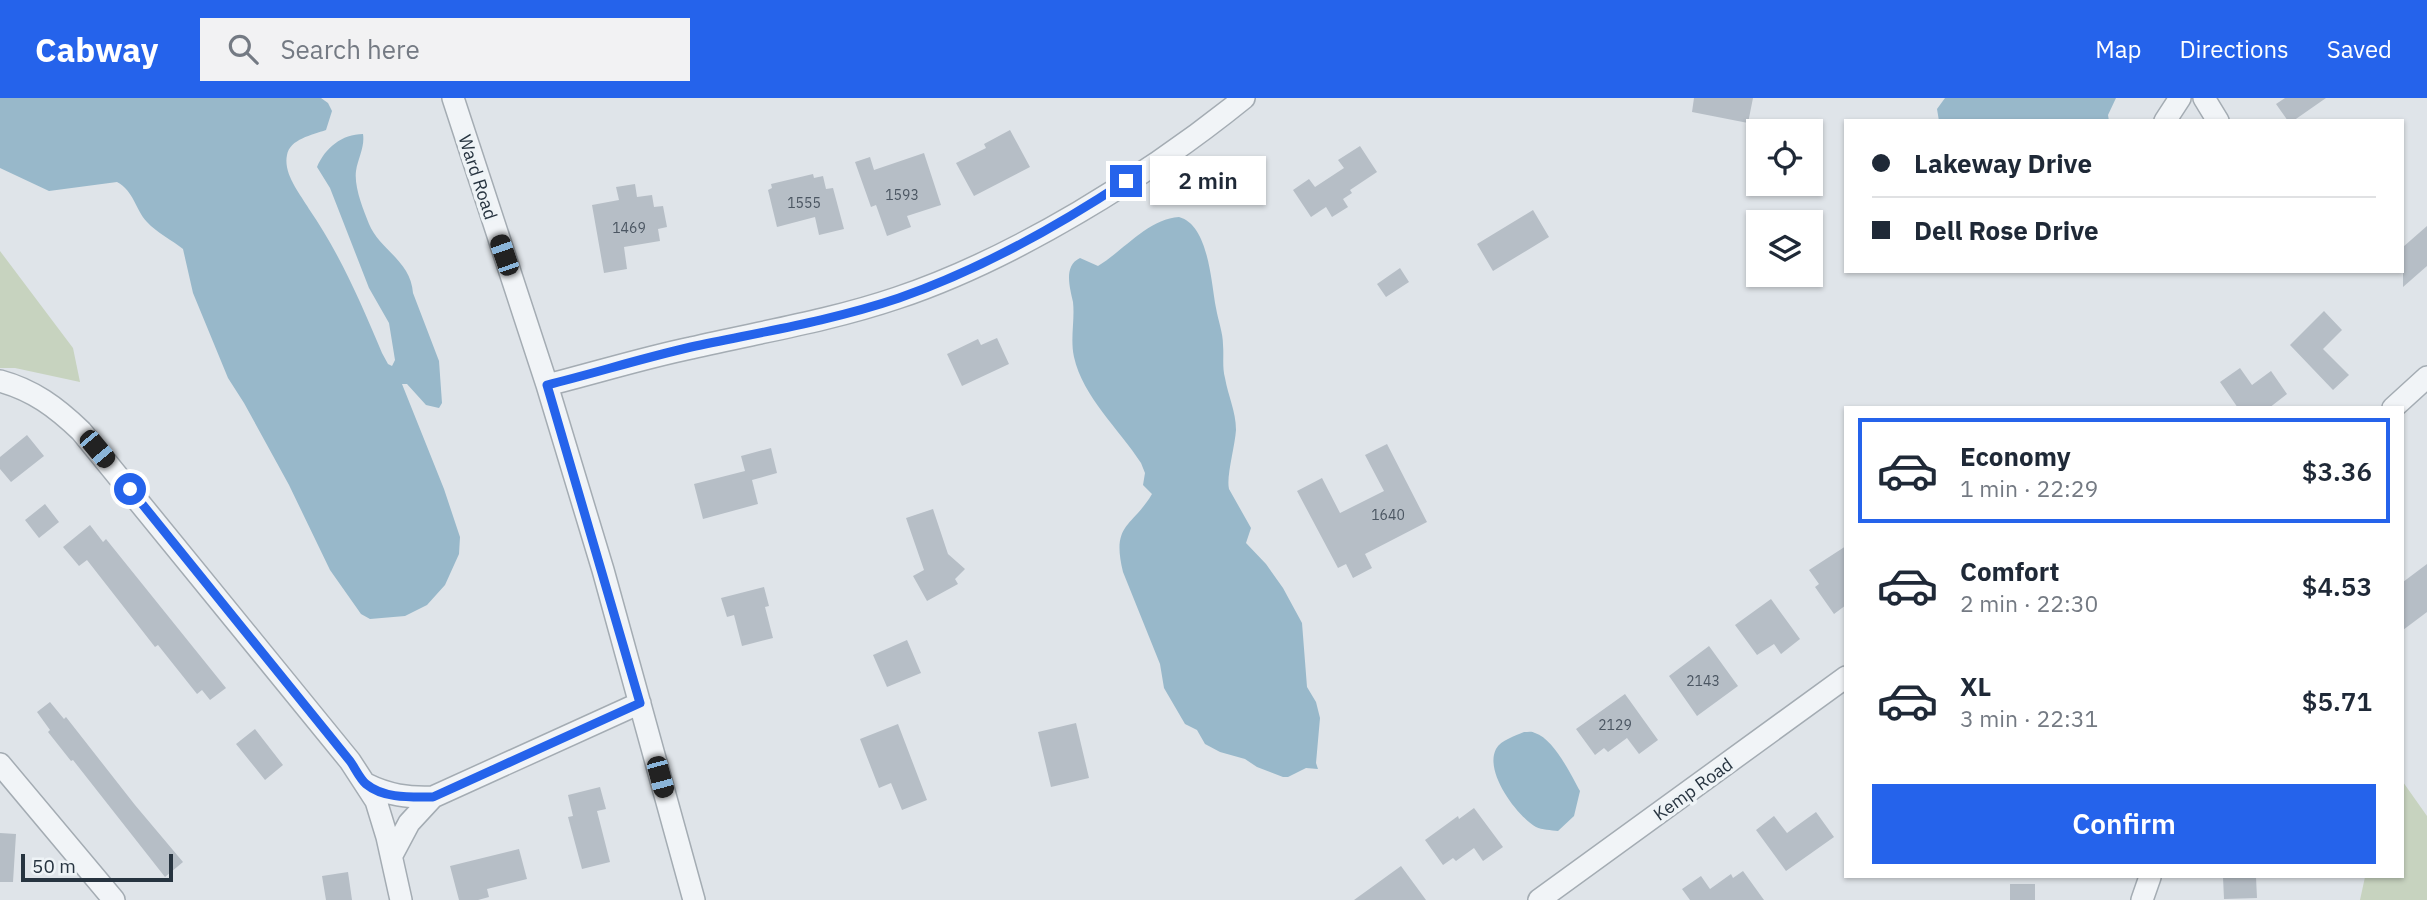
<!DOCTYPE html>
<meta charset="utf-8">
<style>
:root{--surface:#fff;--page:#f2f2f3;--text:#1f2937;--muted:#747a83;--line:#e0e1e3;--accent:#2563eb}
body{margin:0;font-family:"IBM Plex Sans",sans-serif;background:var(--page);color:var(--text);height:100vh;display:flex;flex-direction:column;font-size:26px;white-space:nowrap}
*{box-sizing:border-box;margin:0}
p{font-size:23px;color:var(--muted)}
.icon{flex:none;width:38px;height:38px;fill:none;stroke:currentColor;stroke-width:2;stroke-linecap:round;stroke-linejoin:round}
.map{position:relative;flex:1;overflow:hidden}
.side{position:absolute;left:1844px;top:308px;width:560px;height:472px;display:flex;flex-direction:column;background:var(--surface);border-radius:0px;box-shadow:0 2px 5px #0004}
.side>*{flex:none}
.hud{position:absolute;left:1844px;top:21px;width:560px;height:154px;border-radius:0px;box-shadow:0 2px 5px #0004;display:grid;align-content:center;height:154px;padding:0 28px;background:var(--surface)}
.controls{position:absolute;left:1746px;top:21px;display:grid;gap:14px}
.controls a{display:grid;place-items:center;width:77px;height:77px;border-radius:0px;background:var(--surface);box-shadow:0 2px 5px #0004;font-size:35px}
.scale{position:absolute;left:21px;bottom:18px;width:152px;box-sizing:border-box;padding-left:7px;border:4px solid #273440;border-top:0;font-size:19px;line-height:24px;white-space:nowrap;color:#273440;-webkit-text-stroke:5px #eef3f6;paint-order:stroke}
.end{position:absolute;width:32px;height:32px;margin:-16px;border:9px solid #2563eb;background:#fff;box-shadow:0 0 0 4px #fff}
.from{border-radius:50%}
.bubble{position:absolute;height:49px;border-radius:0px;background:var(--surface);box-shadow:0 2px 5px #0004;font-size:23px;font-weight:600;line-height:49px;text-align:center}
.car{position:absolute;width:21px;height:42px;margin:-21px -10px;border-radius:9px;box-shadow:0 0 5px 2px #0007;background:linear-gradient(#222 24%,#8ab4d8 0 40%,#222 0 76%,#8ab4d8 0 86%,#222 0)}
.hud b{display:flex;align-items:center;gap:24px;height:66px;font-size:26px}
.hud b+b{border-top:2px solid var(--line)}
.hud i{width:18px;height:18px;background:var(--text)}
ul{padding:12px 0 0;list-style:none}
li{display:flex;align-items:center;gap:21px;height:105px;margin:0 14px 10px;padding:0 14px;border:4px solid transparent;border-radius:0px}
li div{flex:1}
li b{display:block;font-size:26px}
li em{font-style:normal;font-weight:600}
li.current{border-color:var(--accent)}
li>.icon{width:63px;height:63px;stroke-width:1.5}
.action{display:flex;gap:14px;margin-top:auto;padding:14px 28px}
.action a{flex:1;height:80px;border-radius:0px;background:var(--accent);color:#fff;font-size:28px;font-weight:600;line-height:80px;text-align:center}
header{display:flex;align-items:center;gap:42px;box-sizing:border-box;height:98px;padding:0 35px;background:var(--accent);color:#fff}
header strong{font-size:33px}
nav{display:flex;gap:38px;margin-inline-start:auto;font-size:24px}
.search{width:490px;height:63px;background:var(--page);display:flex;align-items:center;gap:18px;box-sizing:border-box;padding:0 24px;border-radius:0px;color:var(--muted);font-size:26px}
.map>svg:first-child{display:block}
.green{fill:#c7d3bf}
.water{fill:#98b8ca}
.building{fill:#b6bec6}
.lines{fill:none;stroke-linecap:round;stroke-linejoin:round}
.street-casing{stroke:#a4acb3;stroke-width:24}
.street{stroke:#f1f4f7;stroke-width:21}
.route{stroke:#2563eb;stroke-width:9}
.labels{text-anchor:middle;dominant-baseline:central;stroke-width:7;stroke-linejoin:round;paint-order:stroke}
.number-label{font-size:14px;fill:#4b5662}
.street-label{font-size:18px;fill:#273440;stroke:#eef3f6}
</style>
<header>
<strong>Cabway</strong>
<div class="search"><svg class="icon" aria-label="search" viewBox="0 0 24 24"><circle cx="10" cy="10" r="6"/><path d="M15 15l6 6"/></svg>Search here</div>
<nav><a>Map</a><a>Directions</a><a>Saved</a></nav>
</header>
<div class="map">
<svg width="2427" height="802" viewBox="0 0 2427 802">
<rect width="100%" height="100%" fill="#dfe4e9"/>
<path class="green" d="M 0,153 L 73,250 L 80,284 L 15,270 L 0,270 Z
M 2403,684 L 2427,718 L 2427,802 L 2360,802 L 2365,779 L 2403,779 Z"/>
<path class="water" d="M 0,0 L 321,0 L 328,5 L 332,13 L 326,32 C 312,37 290,41 287,57 C 283,76 300,96 309,111 C 340,156 361,205 382,255 L 388,266 L 392,268 L 395,262 L 389,225 L 369,190 L 330,90 L 317,69 C 325,50 342,36 363,36 C 365,49 358,60 356,73 C 354,89 363,111 369,126 C 379,151 411,163 413,195 L 439,263 L 442,305 L 439,310 L 426,307 L 407,286 L 402,286 L 444,391 L 460,439 L 459,456 L 445,487 L 427,507 L 405,518 L 370,521 L 361,516 L 330,472 L 289,387 L 244,305 L 228,280 L 193,195 L 183,151 C 172,142 157,135 147,124 C 135,111 134,93 117,84 L 49,93 L 0,70 Z
M 1945,0 L 2116,0 L 2108,17 L 2109,23 L 1939,23 L 1937,11 Z
M 1179,119 C 1209,127 1211,185 1216,210 C 1218,222 1223,235 1223,247 C 1224,258 1222,269 1225,280 C 1228,298 1236,313 1236,332 C 1235,348 1226,379 1229,391 L 1251,430 L 1246,445 L 1266,466 L 1283,490 L 1302,525 L 1307,589 L 1316,604 L 1320,620 L 1316,665 L 1318,671 L 1306,670 L 1288,679 L 1283,679 L 1257,669 L 1245,661 L 1220,654 L 1205,646 L 1197,632 L 1185,626 L 1164,590 L 1160,566 L 1123,474 C 1111,425 1132,430 1152,396 L 1143,387 L 1145,375 L 1141,365 C 1119,331 1083,299 1074,259 C 1070,241 1075,222 1073,204 C 1070,190 1063,168 1080,160 L 1098,168 C 1123,153 1148,121 1179,119 Z
M 1524,634 C 1528,634 1532,633 1535,635 C 1554,641 1571,677 1580,693 L 1574,718 L 1558,733 C 1551,732 1542,732 1536,729 C 1517,718 1484,674 1496,651 C 1501,642 1515,638 1524,634 Z"/>
<path class="building" d="M 1694,0 L 1753,0 L 1748,25 L 1692,14 Z
M 2285,0 L 2326,0 L 2293,23 L 2288,23 L 2276,6 Z
M 1010,32 L 1030,69 L 974,98 L 956,65 L 986,50 L 984,46 Z
M 1360,48 L 1377,74 L 1350,92 L 1352,95 L 1343,101 L 1348,109 L 1332,119 L 1326,109 L 1311,119 L 1293,92 L 1309,81 L 1315,89 L 1344,70 L 1338,62 Z
M 924,55 L 941,107 L 907,118 L 911,129 L 887,138 L 876,107 L 871,109 L 855,64 L 870,59 L 874,72 Z
M 813,76 L 814,80 L 823,78 L 826,91 L 833,90 L 844,131 L 819,137 L 815,119 L 777,129 L 768,92 L 772,90 L 771,86 Z
M 635,86 L 637,99 L 652,97 L 654,109 L 663,108 L 667,129 L 658,131 L 660,143 L 624,149 L 627,171 L 604,175 L 592,107 L 619,102 L 616,89 Z
M 1533,112 L 1549,139 L 1493,173 L 1477,146 Z
M 2427,128 L 2427,168 L 2403,189 L 2403,149 Z
M 1400,170 L 1409,184 L 1386,199 L 1377,186 Z
M 2324,213 L 2342,232 L 2323,251 L 2349,277 L 2333,292 L 2290,247 Z
M 997,240 L 1009,266 L 962,288 L 947,256 L 978,241 L 981,247 Z
M 2240,270 L 2252,287 L 2271,273 L 2287,296 L 2269,310 L 2238,310 L 2220,284 Z
M 27,337 L 44,358 L 11,384 L 0,371 L 0,359 Z
M 1387,346 L 1427,424 L 1365,456 L 1372,470 L 1353,480 L 1346,466 L 1338,470 L 1297,393 L 1322,380 L 1340,415 L 1384,393 L 1365,357 Z
M 771,350 L 777,375 L 752,382 L 758,406 L 703,421 L 694,386 L 745,373 L 741,358 Z
M 45,406 L 59,424 L 39,440 L 25,422 Z
M 933,411 L 948,456 L 965,471 L 955,481 L 958,486 L 927,503 L 913,478 L 924,472 L 906,420 Z
M 90,427 L 103,444 L 106,441 L 226,590 L 210,602 L 202,592 L 197,596 L 158,547 L 155,549 L 87,462 L 79,468 L 63,449 Z
M 1846,448 L 1846,507 L 1834,516 L 1815,489 L 1819,486 L 1809,472 Z
M 2427,466 L 2427,514 L 2403,532 L 2403,484 Z
M 764,489 L 769,508 L 765,509 L 773,540 L 742,548 L 734,517 L 727,519 L 721,500 Z
M 1771,501 L 1800,541 L 1781,556 L 1774,546 L 1757,557 L 1735,527 Z
M 907,542 L 921,575 L 887,589 L 873,557 Z
M 1709,548 L 1738,588 L 1697,618 L 1669,578 Z
M 1625,596 L 1658,642 L 1639,656 L 1627,640 L 1608,654 L 1604,650 L 1595,657 L 1576,631 Z
M 50,604 L 64,621 L 66,619 L 135,707 L 183,764 L 165,779 L 73,662 L 71,663 L 48,634 L 50,632 L 37,614 Z
M 1076,625 L 1089,680 L 1051,689 L 1038,634 Z
M 898,626 L 927,702 L 902,712 L 891,685 L 879,690 L 860,641 Z
M 255,631 L 283,667 L 265,682 L 236,646 Z
M 600,689 L 606,711 L 597,713 L 610,764 L 582,771 L 568,719 L 573,718 L 568,697 Z
M 1474,710 L 1503,749 L 1483,763 L 1474,750 L 1456,763 L 1453,760 L 1443,767 L 1425,742 L 1458,718 L 1459,721 Z
M 1816,714 L 1834,739 L 1786,773 L 1756,732 L 1774,718 L 1787,735 Z
M 0,735 L 16,736 L 13,784 L 0,784 Z
M 519,751 L 527,781 L 487,791 L 489,799 L 478,802 L 459,802 L 450,768 Z
M 1401,768 L 1426,802 L 1354,802 Z
M 1743,773 L 1764,802 L 1690,802 L 1682,791 L 1701,778 L 1710,791 L 1731,776 L 1733,780 Z
M 348,774 L 352,802 L 326,802 L 322,778 Z
M 2223,779 L 2256,779 L 2257,800 L 2224,801 Z
M 2010,786 L 2035,786 L 2035,802 L 2010,802 Z"/>
<g class="lines">
<defs>
<path id="street" d="M 453,0 L 547,287 L 603,472 L 694,802
M 2204,0 L 2218,23
M 2165,23 L 2180,0
M 0,283 C 33,292 56,309 81,333 L 350,663 L 376,703 L 387,739 L 401,802
M 547,287 C 595,275 643,260 691,250 C 760,234 829,223 897,200 C 1014,161 1149,77 1244,0
M 2393,310 L 2427,279
M 0,666 L 114,802
M 366,686 C 388,697 408,700 433,699
M 392,757 L 409,725 L 433,699 L 640,605
M 1539,802 L 1846,579
M 2142,802 L 2150,779"/>
</defs>
<use href="#street" class="street-casing"/>
<use href="#street" class="street"/>
</g>
<g class="lines">
<path class="route" d="M 130,391 L 350,663 C 355,670 360,681 366,686 C 384,701 412,699 433,699 L 640,605 L 547,287 C 595,275 643,260 691,249 C 761,234 831,223 899,200 C 979,172 1055,130 1126,83"/>
</g>
<g class="labels">
<g class="number-label">
<text x="902" y="97">1593</text>
<text x="804" y="105">1555</text>
<text x="629" y="130">1469</text>
<text x="1388" y="417">1640</text>
<text x="1703" y="583">2143</text>
<text x="1615" y="627">2129</text>
</g>
<g class="street-label">
<text transform="translate(478 79) rotate(72)">Ward Road</text>
<text transform="translate(1693 691) rotate(-36)">Kemp Road</text>
</g>
</g>
</svg>
<div class="controls">
<a><svg class="icon" aria-label="locate" viewBox="0 0 24 24"><circle cx="12" cy="12" r="6"/><path d="M12 2v4M12 18v4M2 12h4M18 12h4"/></svg></a>
<a><svg class="icon" aria-label="layers" viewBox="0 0 24 24"><path d="M12 4l9 5-9 5-9-5zM3 14l9 5 9-5"/></svg></a>
</div>
<div class="scale">50 m</div>
<i class="end from" style="left:130px;top:391px"></i>
<i class="end" style="left:1126px;top:83px"></i>
<div class="bubble" style="left:1150px;top:58px;width:116px">2 min</div>
<i class="car" style="left:504px;top:157px;rotate:341deg"></i>
<i class="car" style="left:97px;top:351px;rotate:140deg"></i>
<i class="car" style="left:660px;top:679px;rotate:165deg"></i>
<div class="hud">
<b><i class="from"></i>Lakeway Drive</b>
<b><i></i>Dell Rose Drive</b>
</div>
<section class="side">
<ul>
<li class="current"><svg class="icon" aria-label="car" viewBox="0 0 24 24"><path d="M5 17H2v-5l4-1 3-4h7l3 4 3 1v5h-3M9 17h6M6 11h13"/><circle cx="7" cy="17" r="2"/><circle cx="17" cy="17" r="2"/></svg><div><b>Economy</b><p>1 min · 22:29</p></div><em>$3.36</em></li>
<li><svg class="icon" aria-label="car" viewBox="0 0 24 24"><path d="M5 17H2v-5l4-1 3-4h7l3 4 3 1v5h-3M9 17h6M6 11h13"/><circle cx="7" cy="17" r="2"/><circle cx="17" cy="17" r="2"/></svg><div><b>Comfort</b><p>2 min · 22:30</p></div><em>$4.53</em></li>
<li><svg class="icon" aria-label="car" viewBox="0 0 24 24"><path d="M5 17H2v-5l4-1 3-4h7l3 4 3 1v5h-3M9 17h6M6 11h13"/><circle cx="7" cy="17" r="2"/><circle cx="17" cy="17" r="2"/></svg><div><b>XL</b><p>3 min · 22:31</p></div><em>$5.71</em></li>
</ul>
<div class="action"><a>Confirm</a></div>
</section>
</div>
